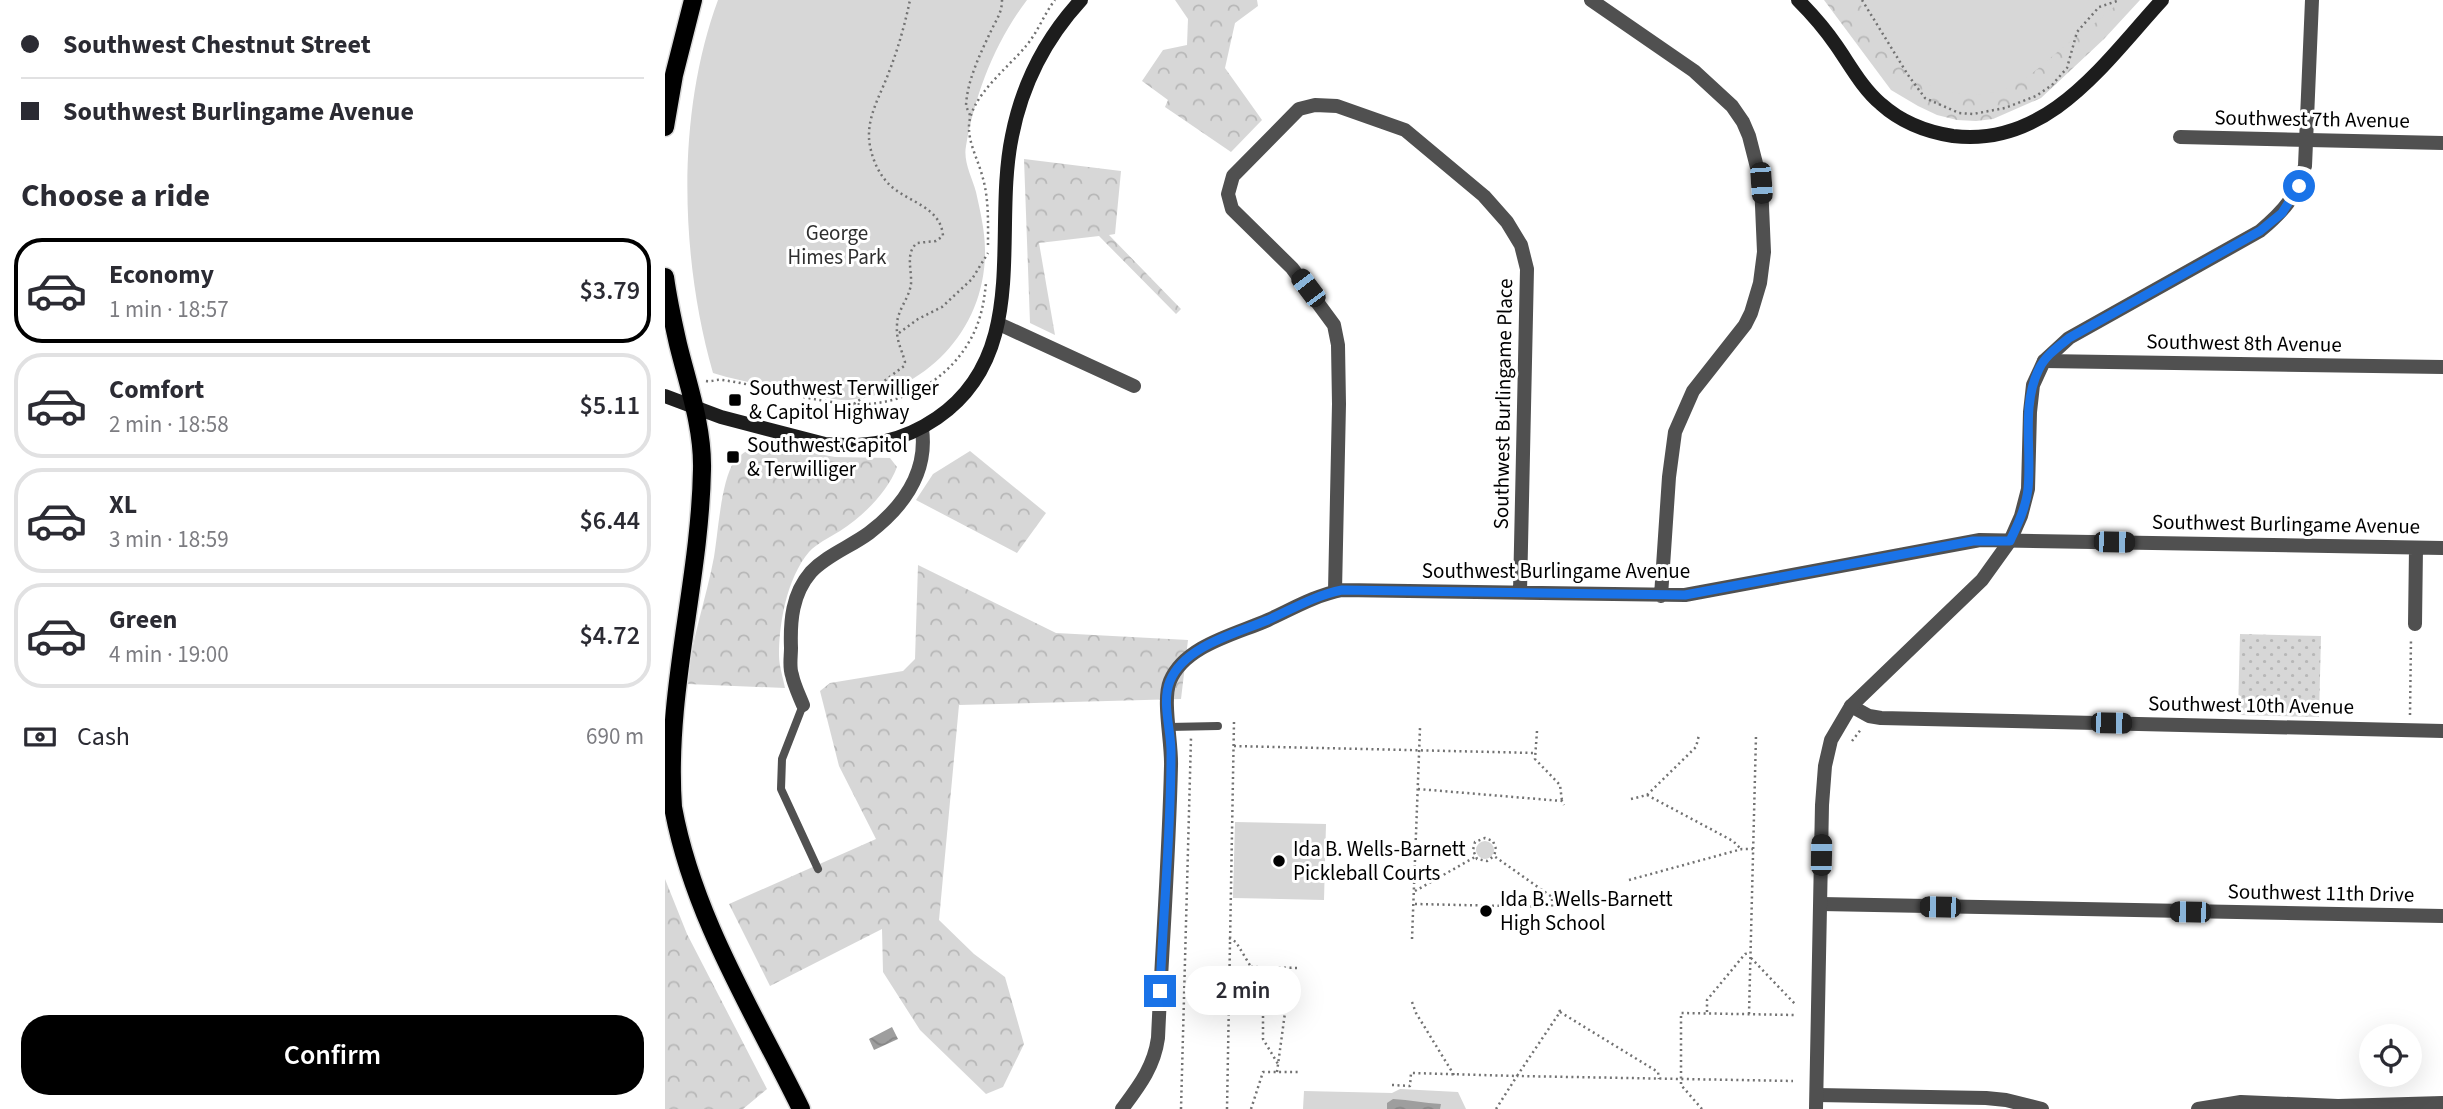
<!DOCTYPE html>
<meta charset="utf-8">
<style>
:root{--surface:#fff;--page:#f2f2f3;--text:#2b2b33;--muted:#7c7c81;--line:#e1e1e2;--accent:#000}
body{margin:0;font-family:"Source Sans 3",sans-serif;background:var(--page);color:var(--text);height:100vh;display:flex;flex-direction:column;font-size:26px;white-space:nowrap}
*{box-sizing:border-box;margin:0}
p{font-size:23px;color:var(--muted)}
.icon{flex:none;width:38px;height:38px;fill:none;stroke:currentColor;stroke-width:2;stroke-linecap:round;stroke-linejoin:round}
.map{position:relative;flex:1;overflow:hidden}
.details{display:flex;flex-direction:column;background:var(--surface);width:665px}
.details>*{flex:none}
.top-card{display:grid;align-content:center;height:154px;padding:0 21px;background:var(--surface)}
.buttons{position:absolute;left:1694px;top:1024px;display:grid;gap:14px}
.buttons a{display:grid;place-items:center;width:63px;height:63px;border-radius:50%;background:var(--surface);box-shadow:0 7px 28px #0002;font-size:35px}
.end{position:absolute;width:32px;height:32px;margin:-16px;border:9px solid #1a73e8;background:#fff;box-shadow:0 0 0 4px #fff}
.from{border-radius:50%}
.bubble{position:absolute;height:49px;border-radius:24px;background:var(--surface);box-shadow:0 7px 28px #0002;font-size:23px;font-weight:600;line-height:49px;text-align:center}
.car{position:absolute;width:21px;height:42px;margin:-21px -10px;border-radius:9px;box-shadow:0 0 5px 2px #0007;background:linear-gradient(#222 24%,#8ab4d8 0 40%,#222 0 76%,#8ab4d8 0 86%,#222 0)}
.top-card b{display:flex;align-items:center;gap:24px;height:66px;font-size:26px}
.top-card b+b{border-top:2px solid var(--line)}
.top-card i{width:18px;height:18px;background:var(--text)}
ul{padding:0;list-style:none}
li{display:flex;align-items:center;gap:21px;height:105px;margin:0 14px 10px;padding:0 7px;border:4px solid var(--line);border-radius:28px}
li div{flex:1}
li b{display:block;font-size:26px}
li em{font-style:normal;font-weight:600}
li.on{border-color:var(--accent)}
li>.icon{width:63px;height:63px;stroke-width:1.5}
h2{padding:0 21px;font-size:32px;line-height:84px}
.pay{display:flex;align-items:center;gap:18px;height:77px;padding:0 21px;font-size:26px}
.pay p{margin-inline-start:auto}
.button{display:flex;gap:14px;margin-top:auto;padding:14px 21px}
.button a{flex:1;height:80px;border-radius:28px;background:var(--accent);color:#fff;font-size:28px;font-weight:600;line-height:80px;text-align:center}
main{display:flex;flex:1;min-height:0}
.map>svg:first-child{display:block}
.grass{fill:url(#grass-dots)}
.forest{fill:url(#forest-crowns)}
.green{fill:#d7d7d7}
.water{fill:url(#water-waves)}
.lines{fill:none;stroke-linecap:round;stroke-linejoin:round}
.primary-casing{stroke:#dbdbdb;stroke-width:21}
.path{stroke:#727272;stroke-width:2.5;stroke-dasharray:2 3.5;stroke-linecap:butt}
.service{stroke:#505050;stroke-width:8}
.minor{stroke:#505050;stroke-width:14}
.tertiary{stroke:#505050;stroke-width:14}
.secondary{stroke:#1d1d1d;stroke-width:14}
.primary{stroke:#000;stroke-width:18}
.route{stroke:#1a73e8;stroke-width:9}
.poi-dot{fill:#000;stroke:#fff;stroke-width:2.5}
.labels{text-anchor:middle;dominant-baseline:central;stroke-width:6;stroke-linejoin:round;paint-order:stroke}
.street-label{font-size:21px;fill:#000;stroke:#fff}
.park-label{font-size:21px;fill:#2e2e2e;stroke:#fff}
.poi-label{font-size:21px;fill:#000;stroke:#fff;text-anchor:start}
</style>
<main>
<section class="details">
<div class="top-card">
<b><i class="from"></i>Southwest Chestnut Street</b>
<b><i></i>Southwest Burlingame Avenue</b>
</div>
<h2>Choose a ride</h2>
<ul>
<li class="on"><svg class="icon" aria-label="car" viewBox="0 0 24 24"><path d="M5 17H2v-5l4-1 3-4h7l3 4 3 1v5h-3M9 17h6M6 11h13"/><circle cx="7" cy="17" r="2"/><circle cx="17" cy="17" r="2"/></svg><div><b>Economy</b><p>1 min · 18:57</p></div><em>$3.79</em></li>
<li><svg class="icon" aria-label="car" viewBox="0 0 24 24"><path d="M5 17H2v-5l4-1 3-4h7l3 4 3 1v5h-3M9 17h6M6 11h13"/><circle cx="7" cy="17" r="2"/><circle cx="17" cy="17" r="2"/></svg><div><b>Comfort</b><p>2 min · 18:58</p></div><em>$5.11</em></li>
<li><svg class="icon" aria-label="car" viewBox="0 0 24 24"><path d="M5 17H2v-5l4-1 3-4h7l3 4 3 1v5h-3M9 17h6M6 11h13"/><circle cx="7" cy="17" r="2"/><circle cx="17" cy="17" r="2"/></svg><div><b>XL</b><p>3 min · 18:59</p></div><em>$6.44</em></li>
<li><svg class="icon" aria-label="car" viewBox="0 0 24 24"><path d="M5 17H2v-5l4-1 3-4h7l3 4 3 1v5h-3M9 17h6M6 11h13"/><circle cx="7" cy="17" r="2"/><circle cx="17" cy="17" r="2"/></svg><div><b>Green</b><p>4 min · 19:00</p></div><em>$4.72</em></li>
</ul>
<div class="pay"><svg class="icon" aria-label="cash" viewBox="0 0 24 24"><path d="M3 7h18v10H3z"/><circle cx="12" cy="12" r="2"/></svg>Cash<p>690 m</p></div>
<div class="button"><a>Confirm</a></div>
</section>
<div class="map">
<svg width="1778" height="1109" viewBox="0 0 1778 1109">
<defs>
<pattern id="grass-dots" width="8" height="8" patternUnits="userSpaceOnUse" patternTransform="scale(1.75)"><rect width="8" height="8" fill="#d7d7d7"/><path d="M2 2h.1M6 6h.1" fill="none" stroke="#b7b7b7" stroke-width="1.8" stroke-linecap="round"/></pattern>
<pattern id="forest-crowns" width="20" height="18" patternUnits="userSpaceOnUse" patternTransform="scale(1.75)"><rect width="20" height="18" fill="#d7d7d7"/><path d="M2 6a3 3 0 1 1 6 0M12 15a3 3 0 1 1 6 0" fill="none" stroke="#b7b7b7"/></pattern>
<pattern id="water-waves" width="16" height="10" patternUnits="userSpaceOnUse" patternTransform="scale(1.75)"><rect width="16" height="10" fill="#9e9e9e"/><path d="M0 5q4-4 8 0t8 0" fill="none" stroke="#868686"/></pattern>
</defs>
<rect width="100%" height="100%" fill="#fff"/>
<path class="grass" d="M 1575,634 L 1656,636 L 1654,717 L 1573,715 Z"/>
<path class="forest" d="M 510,0 L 592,0 L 593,6 L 570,23 L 560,68 L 597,120 L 566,152 L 500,107 L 503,100 L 477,81 L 498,50 L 522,45 L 523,19 Z
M 1159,0 L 1475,0 L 1439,39 L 1376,98 L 1328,119 L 1311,121 L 1292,120 L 1272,115 L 1253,106 L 1226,90 Z
M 359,159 L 456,171 L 450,234 L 444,235 L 516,309 L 511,314 L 434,236 L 374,243 L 390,335 L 365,323 Z
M 101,444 L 170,457 L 225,458 L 232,467 C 222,493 198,516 175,531 C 165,537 151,544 144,552 C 122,578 114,623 114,655 C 114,666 118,677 120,688 L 22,684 C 26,640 41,600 49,557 C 53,534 56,481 69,462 C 77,452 89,446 101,444 Z
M 305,451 L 381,513 L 352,553 L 251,500 L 268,474 Z
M 253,565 L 391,633 L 523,640 L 516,699 L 294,705 L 274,920 L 309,954 L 340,977 L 359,1044 L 338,1087 L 321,1094 L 255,1030 L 218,972 L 217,929 L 105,986 L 64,904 L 211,839 L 174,766 L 155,691 L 165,683 L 238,671 L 250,659 Z
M 0,879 L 22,934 L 102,1089 L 78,1109 L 0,1109 Z"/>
<path class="green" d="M 53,0 L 362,0 C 330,42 310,94 301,146 C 298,162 307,177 311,192 C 315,210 320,231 320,250 C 321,329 261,392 184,400 C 172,401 158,396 147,394 C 114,388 81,383 48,373 C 15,257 11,114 53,0 Z
M 1192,0 L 1456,0 C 1440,17 1420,30 1402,44 C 1386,57 1369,74 1351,84 C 1316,102 1270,97 1241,70 C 1220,50 1209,23 1192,0 Z
M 570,822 L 661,824 L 659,900 L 568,898 Z
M811 850a9 9 0 1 1 18 0a9 9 0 1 1-18 0Z
M 735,1089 L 793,1092 L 801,1109 L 638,1109 L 639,1091 L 727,1093 Z"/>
<path class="water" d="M 227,1027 L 233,1039 L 209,1050 L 204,1039 Z
M 728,1099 C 745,1100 759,1103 776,1104 L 775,1109 L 722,1109 L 722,1103 Z"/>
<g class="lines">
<defs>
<path id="primary" d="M 0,127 L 9,75 L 28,0
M 0,277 C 3,299 8,322 13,344 C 23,385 38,427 37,469 C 35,583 0,692 8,807 C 28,916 88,1011 136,1109"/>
</defs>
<use href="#primary" class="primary-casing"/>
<path class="path" d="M 1197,0 L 1243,75 L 1260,98 L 1294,113 L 1308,114 L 1340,108 L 1371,96 L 1387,85 L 1402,68 L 1412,32 L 1434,7 L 1455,0
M 305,115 L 301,106 C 302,81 315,54 326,31 C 331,20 337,13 337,0
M 323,245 C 323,221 324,198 317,175 C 313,160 304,144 304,128 C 303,98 344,67 361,46 C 373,32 379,14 390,0
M 234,333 L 253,319 L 277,307 L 307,279 L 323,253
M 41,381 C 47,382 51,379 57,380 C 101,386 144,402 189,404 C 248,407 304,367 317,309 C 319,301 320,292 321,283
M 189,404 L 239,366 L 240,362 C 236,347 231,341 232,325 C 232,310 244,299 246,284 C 247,270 240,253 252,243 L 271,241 L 278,236 C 276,207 243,202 226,186 C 213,175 205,154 204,138 C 203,114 216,94 224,72 C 233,49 240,24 245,0
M 1745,715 L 1746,638
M 872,731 L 870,759 L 895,785 L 897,801
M 1187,741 L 1197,728
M 569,746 L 871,753
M 753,789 L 897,801 L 899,805
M 982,795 L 1068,841 L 1076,849
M 966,799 L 982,795 L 1031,747 L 1034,735
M 964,880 L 1077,849 L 1088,849
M 750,891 L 810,857
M 750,904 L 887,907 L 887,897 L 829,856 L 831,849 L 828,841 L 820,838 L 810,842 L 808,850 L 812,859 L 822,861 L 829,856
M 564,938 L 571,942 L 586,967 L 598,1005 L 598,1039 L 613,1064
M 747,939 L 755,728
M 1086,958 L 1130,1004
M 586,967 L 634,968
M 747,1002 L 751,1013 L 789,1075
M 598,1005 L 611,969
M 895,1012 L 993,1072 L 994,1079
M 1042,1012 L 1042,1000 L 1080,954 L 1085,953
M 1084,1014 L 1091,736
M 612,1072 L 626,968
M 727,1085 L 745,1086 L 746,1073 L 852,1076 L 895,1012 L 894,1007
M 516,1109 L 526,738
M 562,1109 L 569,722
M 586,1109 L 598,1072 L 636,1072
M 831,1109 L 852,1076 L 1128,1081
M 1037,1109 L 1016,1085 L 1016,1013 L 1130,1015"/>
<path class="service" d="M 138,705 L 117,759 L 116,789 L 153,869
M 504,727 L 553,726"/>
<path class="minor" d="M 926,0 L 1029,71 L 1067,106 L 1078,122 L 1084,136 L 1096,183 L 1099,252 L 1095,283 L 1086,313 L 1080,325 L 1028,391 L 1010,432 L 1004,477 L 996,596
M 1515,137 L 1778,143
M 334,324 L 469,386
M 1379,361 L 1778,367
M 670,591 L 674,404 L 673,345 L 669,325 L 627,268 L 567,209 L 563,194 L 568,176 L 634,109 L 650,105 L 672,106 L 740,130 L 819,196 L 842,222 L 856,245 L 862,269 L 855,592
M 1750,624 L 1751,548
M 138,705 C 134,695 129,685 127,675 C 124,667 126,657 126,648 C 125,621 127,594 146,572 C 162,555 185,547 204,533 C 238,507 263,473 257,429
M 1186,706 L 1204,716 L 1216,718 L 1778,731
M 1156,904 L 1778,916
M 1152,1095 L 1321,1098 L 1341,1100 L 1377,1109
M 457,1109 C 474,1086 489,1067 493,1038 C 497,947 504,856 506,766 C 507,743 497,700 505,681 C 520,645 572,634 603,620 C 627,609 651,595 677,590 L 1020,595 L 1315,540 L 1778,548
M 1533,1109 L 1576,1102 L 1673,1106 L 1778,1103"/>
<path class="tertiary" d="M 1151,1109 L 1157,805 L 1160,766 L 1166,740 L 1186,706 L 1317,580 L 1345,541 L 1356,516 L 1363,489 L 1365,412 L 1368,385 L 1379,361 L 1404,338 L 1595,231 C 1620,210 1630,198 1640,166 L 1647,0"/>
<path class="secondary" d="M 1133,0 C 1147,14 1160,29 1171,45 C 1185,65 1197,88 1216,104 C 1236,122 1262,132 1288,136 C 1383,148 1440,62 1497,0
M 0,396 L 56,417 L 160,444 C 202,448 237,442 272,418 C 367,353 327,232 347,136 C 357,85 381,38 416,0"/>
<use href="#primary" class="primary"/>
</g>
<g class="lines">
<path class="route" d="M 495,991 C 498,912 506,834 506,755 C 507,732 496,703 505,681 C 519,646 572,633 603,620 C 627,609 651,595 677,590 L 1020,595 L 1308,541 L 1345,541 C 1353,524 1361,507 1363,489 C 1367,450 1356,405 1374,369 C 1380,356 1393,347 1404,338 L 1595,231 L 1617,213 L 1634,186"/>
</g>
<g class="poi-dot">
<rect x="63" y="393" width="14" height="14" rx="3.5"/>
<rect x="61" y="450" width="14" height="14" rx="3.5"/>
<circle cx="614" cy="861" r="7"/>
<circle cx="821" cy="911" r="7"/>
</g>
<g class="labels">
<g class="street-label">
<text transform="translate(1647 119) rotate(1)">Southwest 7th Avenue</text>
<text transform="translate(1579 343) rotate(1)">Southwest 8th Avenue</text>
<text transform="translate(838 404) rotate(-89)">Southwest Burlingame Place</text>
<text transform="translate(1621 524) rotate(1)">Southwest Burlingame Avenue</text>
<text x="891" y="571">Southwest Burlingame Avenue</text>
<text transform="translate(1586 705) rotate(1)">Southwest 10th Avenue</text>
<text transform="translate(1656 893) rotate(1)">Southwest 11th Drive</text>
</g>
<g class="park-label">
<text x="172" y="233">George<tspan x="172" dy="24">Himes Park</tspan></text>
</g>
<g class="poi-label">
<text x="84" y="388">Southwest Terwilliger<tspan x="84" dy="24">&amp; Capitol Highway</tspan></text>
<text x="82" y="445">Southwest Capitol<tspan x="82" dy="24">&amp; Terwilliger</tspan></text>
<text x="628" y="849">Ida B. Wells-Barnett<tspan x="628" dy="24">Pickleball Courts</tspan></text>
<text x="835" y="899">Ida B. Wells-Barnett<tspan x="835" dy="24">High School</tspan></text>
</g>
</g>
</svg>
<div class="buttons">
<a><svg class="icon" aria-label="locate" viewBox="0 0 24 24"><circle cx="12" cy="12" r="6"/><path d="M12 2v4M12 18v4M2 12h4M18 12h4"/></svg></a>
</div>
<i class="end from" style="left:1634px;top:186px"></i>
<i class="end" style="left:495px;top:991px"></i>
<div class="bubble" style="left:520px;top:966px;width:116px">2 min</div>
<i class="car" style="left:1096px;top:183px;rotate:176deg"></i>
<i class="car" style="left:643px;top:288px;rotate:323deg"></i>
<i class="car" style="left:1449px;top:542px;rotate:91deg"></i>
<i class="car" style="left:1446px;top:723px;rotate:91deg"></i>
<i class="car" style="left:1156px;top:855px;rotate:1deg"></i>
<i class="car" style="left:1275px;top:907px;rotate:271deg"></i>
<i class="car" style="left:1525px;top:912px;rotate:271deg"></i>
</div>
</main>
